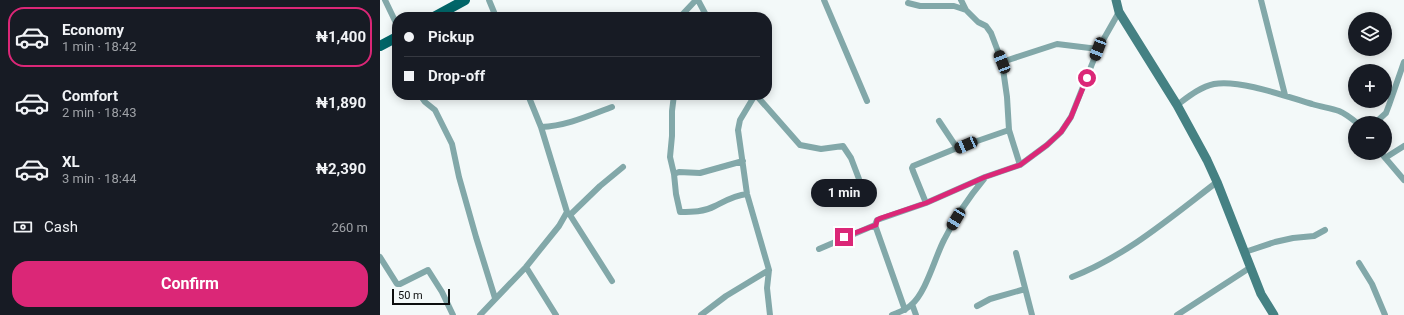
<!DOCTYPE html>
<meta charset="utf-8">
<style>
:root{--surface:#171b24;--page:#20242c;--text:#f1f3f6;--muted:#9ea1a6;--line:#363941;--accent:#db2777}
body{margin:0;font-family:Roboto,sans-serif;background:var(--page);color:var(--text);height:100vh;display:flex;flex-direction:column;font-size:15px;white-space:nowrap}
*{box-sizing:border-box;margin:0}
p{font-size:13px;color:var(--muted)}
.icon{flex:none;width:22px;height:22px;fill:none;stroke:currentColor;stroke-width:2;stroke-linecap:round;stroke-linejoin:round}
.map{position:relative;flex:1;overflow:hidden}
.details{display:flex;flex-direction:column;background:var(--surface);width:380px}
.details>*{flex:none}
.hud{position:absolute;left:12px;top:12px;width:380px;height:88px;border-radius:16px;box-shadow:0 2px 10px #0003;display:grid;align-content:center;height:88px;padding:0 12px;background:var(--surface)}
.buttons{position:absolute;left:968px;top:12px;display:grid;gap:8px}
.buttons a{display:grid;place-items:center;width:44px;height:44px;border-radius:50%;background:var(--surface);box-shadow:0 2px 10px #0003;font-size:20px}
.scale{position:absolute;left:12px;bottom:10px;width:58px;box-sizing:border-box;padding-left:4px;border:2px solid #0c0e0e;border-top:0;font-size:11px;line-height:14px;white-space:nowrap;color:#0c0e0e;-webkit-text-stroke:3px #f3f9f9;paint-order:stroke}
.end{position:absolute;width:18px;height:18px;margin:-9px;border:5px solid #db2777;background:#fff;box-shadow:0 0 0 2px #fff}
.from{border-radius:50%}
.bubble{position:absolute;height:28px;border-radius:14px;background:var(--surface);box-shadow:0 2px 10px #0003;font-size:13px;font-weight:700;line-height:28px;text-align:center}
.car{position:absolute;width:12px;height:24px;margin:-12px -6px;border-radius:5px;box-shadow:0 0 3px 1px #0007;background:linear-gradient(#222 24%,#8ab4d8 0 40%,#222 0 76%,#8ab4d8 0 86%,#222 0)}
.hud b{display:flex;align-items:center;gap:14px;height:38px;font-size:15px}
.hud b+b{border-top:1px solid var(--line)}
.hud i{width:10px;height:10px;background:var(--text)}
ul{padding:7px 0 0;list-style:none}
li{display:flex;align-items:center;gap:12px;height:60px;margin:0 8px 6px;padding:0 4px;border:2px solid transparent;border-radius:16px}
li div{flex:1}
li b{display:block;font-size:15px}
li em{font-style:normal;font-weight:700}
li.selected{border-color:var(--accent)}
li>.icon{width:36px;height:36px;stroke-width:1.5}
.pay{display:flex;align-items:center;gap:10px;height:44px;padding:0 12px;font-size:15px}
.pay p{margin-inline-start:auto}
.cta{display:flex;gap:8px;margin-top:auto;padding:8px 12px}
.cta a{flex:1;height:46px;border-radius:16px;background:var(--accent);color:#fff;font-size:16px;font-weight:700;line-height:46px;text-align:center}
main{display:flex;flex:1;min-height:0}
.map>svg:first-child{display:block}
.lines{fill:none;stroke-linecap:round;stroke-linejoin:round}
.street{stroke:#82a8a9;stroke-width:6}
.secondary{stroke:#458183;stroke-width:9}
.primary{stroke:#016568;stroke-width:10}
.route{stroke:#db2777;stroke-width:5}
</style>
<main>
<section class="details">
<ul>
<li class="selected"><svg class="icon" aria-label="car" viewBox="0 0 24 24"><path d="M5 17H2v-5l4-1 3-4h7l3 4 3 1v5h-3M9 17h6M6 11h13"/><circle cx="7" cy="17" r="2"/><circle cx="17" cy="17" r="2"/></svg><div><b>Economy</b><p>1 min · 18:42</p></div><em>₦1,400</em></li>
<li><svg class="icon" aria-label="car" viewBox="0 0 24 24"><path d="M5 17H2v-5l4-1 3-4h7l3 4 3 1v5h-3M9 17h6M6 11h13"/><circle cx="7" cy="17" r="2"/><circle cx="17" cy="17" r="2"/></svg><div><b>Comfort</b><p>2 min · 18:43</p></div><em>₦1,890</em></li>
<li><svg class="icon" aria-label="car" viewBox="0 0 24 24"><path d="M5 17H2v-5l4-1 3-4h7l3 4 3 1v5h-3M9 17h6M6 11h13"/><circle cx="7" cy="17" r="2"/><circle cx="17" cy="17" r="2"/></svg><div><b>XL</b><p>3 min · 18:44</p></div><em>₦2,390</em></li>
</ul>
<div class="pay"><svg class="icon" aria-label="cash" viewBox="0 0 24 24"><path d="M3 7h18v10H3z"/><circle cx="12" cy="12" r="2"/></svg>Cash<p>260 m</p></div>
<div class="cta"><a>Confirm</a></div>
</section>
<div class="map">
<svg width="1024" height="315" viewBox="0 0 1024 315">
<rect width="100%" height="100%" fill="#f3f9f9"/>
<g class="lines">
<path class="street" d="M 5,0 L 17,25
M 109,0 L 116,17
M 318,0 L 327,17
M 444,0 L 487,101
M 581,0 L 586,10
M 881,0 L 905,95
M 528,3 L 540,6 L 574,6 L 586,10 L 598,22 L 606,26 L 611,33 L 622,62 L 627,97 L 629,130 L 640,165
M 300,17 L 316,0
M 622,62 L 677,44 L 718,49
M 40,95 L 45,102 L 55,110 L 72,144 L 79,177 L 96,237 L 115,298
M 294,95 L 292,111 L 292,136 L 290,157 L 294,174 L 296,194 L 300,212 C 312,212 324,212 335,206 C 345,201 355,195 367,194
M 375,95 L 360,120 L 358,130 L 367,194 L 389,270 L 387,288 L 390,315
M 376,95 L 420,145 L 441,149 L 463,146 L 471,158 L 479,179
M 797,105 C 808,97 820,87 834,84 C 859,79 908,97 932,104 C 941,107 951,108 959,111 C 966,114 971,118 977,123
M 995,123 L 1006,113 L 1009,105 L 1024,62
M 161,127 C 186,126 208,116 232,107
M 577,148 L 629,130
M 1001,153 L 1024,180
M 1005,158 L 1024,146
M 294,174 L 299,172 L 320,173 L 363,161
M 546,203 L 533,171 L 532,168 L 533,166 L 577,148 L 559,121
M 439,249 L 495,225
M 865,252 L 895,242 L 913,238 L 934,236 L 945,230
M 636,253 L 652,315
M 0,257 L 17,284 L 20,284 L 48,270 L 62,292 L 73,315
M 979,263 L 992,284 L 1005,315
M 146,267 L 176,315
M 692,277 C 746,256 791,217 837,182
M 232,281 L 190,215 L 220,186 L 243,167
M 532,304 L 536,315
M 597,306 L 610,299 L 645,289
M 525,310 L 495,225 L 497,220 L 546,203 L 605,177 L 640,165 L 667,145 L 681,132 L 691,117 L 718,49 L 739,12
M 100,315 L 146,267 L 179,226 L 187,212 L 161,127 L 148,95
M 321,315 L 346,296 L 389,270
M 512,315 C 519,312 526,310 531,305 C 546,293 555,257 564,240 C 575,218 589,197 604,179
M 797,315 L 871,267"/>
<path class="secondary" d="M 736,0 L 739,12 L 797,105 L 827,160 L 837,182 L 881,294 L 894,315"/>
<path class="primary" d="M 54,17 L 85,0
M 0,46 L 17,37"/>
</g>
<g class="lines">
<path class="route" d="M 464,237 L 496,225 L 497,220 L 501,218 L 546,203 L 605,177 L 640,165 L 667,145 L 681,132 L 691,117 L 707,78"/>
</g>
</svg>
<div class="buttons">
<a><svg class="icon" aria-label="layers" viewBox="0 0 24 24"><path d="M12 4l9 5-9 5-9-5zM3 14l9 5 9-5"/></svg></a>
<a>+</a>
<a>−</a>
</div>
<div class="scale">50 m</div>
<i class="end from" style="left:707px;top:78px"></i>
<i class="end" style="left:464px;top:237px"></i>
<div class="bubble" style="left:431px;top:179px;width:66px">1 min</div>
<i class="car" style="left:718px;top:49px;rotate:201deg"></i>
<i class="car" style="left:622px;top:62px;rotate:339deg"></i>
<i class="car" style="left:586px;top:145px;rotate:247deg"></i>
<i class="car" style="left:576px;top:219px;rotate:211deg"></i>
<div class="hud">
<b><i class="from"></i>Pickup</b>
<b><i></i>Drop-off</b>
</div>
</div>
</main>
